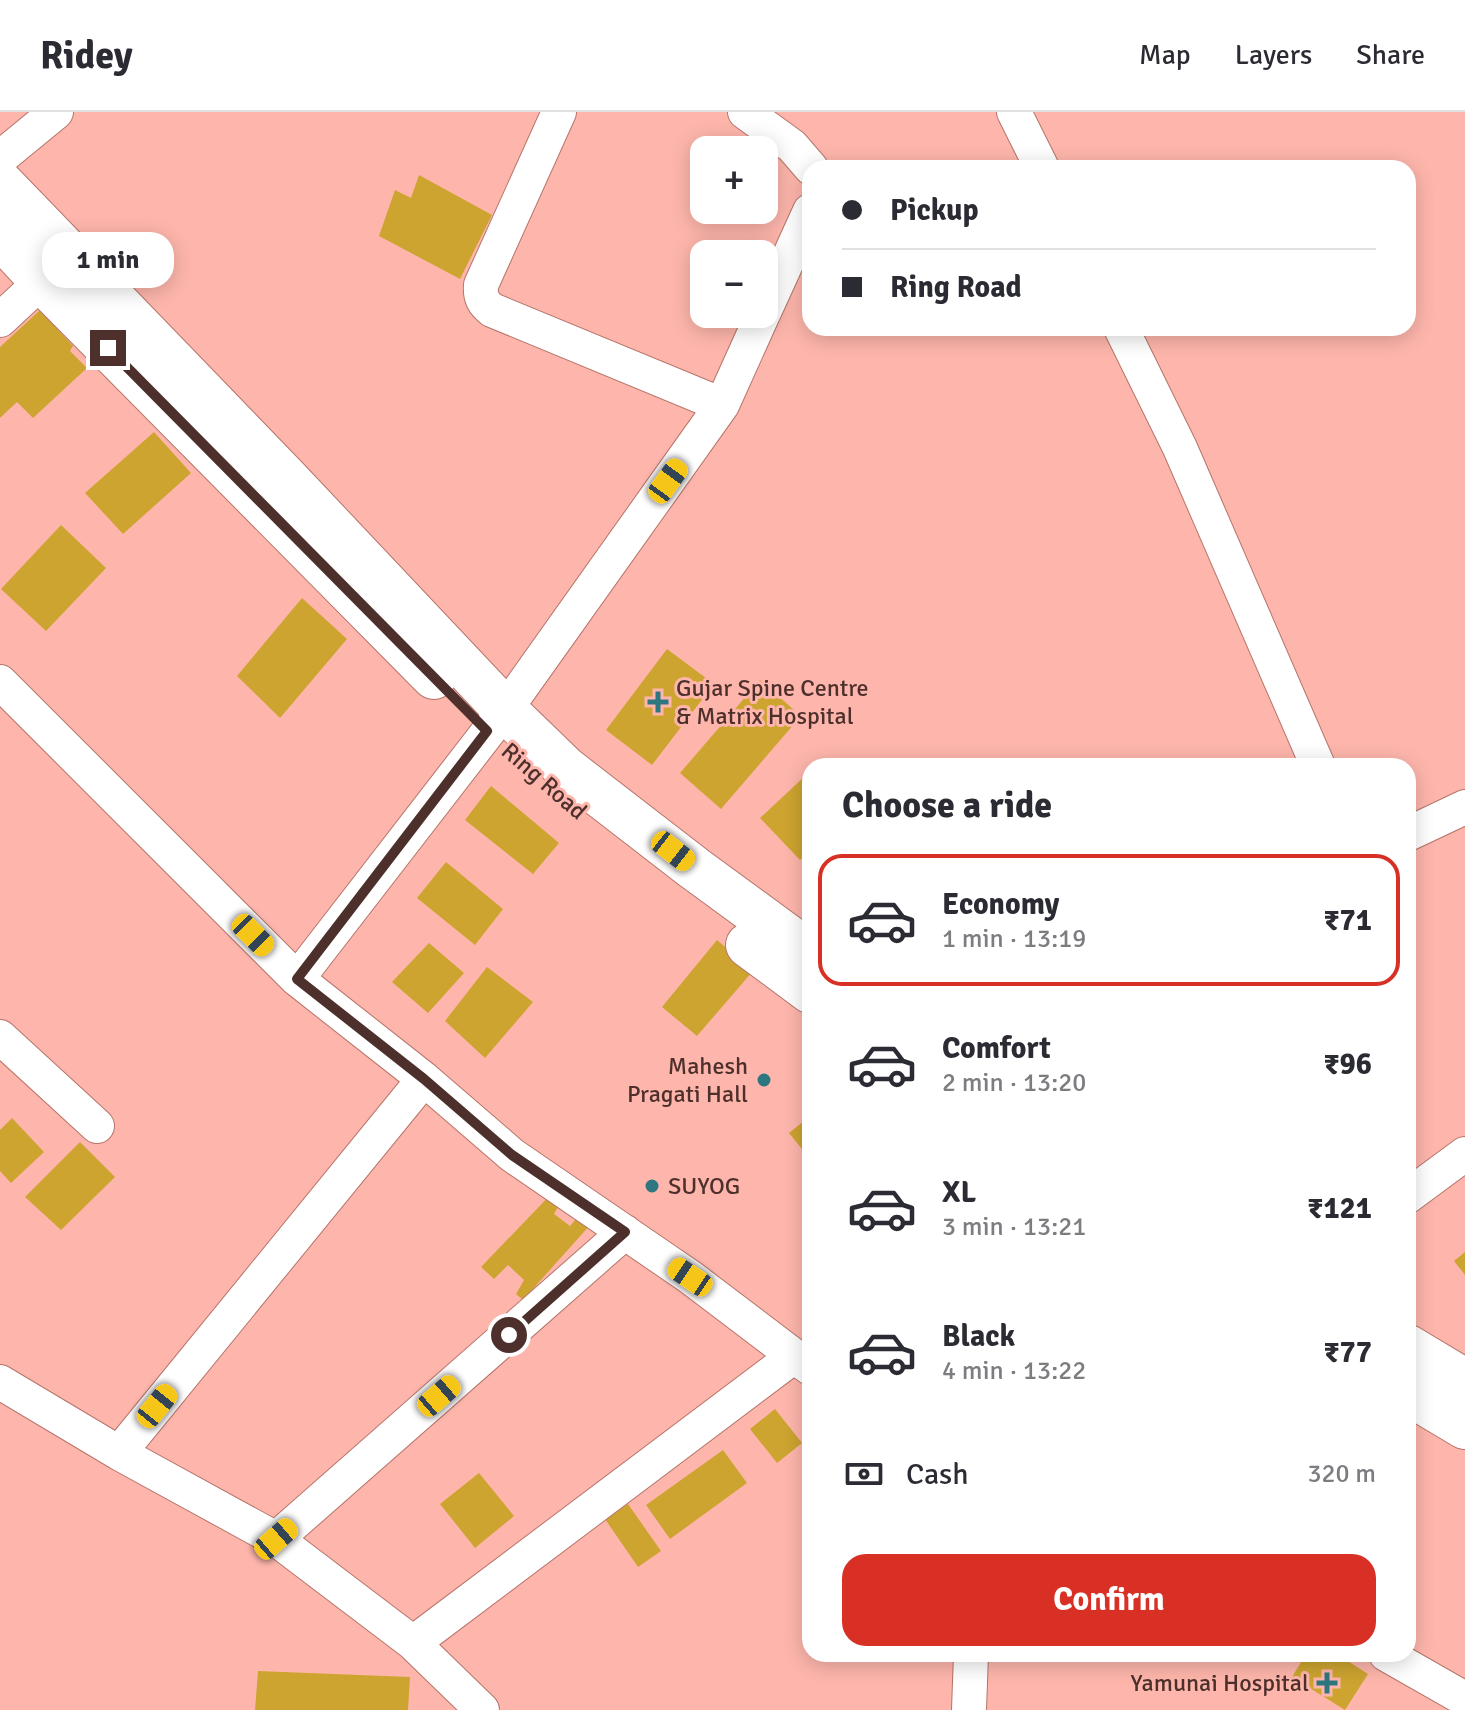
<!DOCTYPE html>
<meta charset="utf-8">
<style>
:root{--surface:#fff;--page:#f7f7f7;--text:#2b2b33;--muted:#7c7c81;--line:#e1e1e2;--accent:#d93025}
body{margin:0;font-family:Signika,sans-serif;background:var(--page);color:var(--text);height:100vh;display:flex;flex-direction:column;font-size:30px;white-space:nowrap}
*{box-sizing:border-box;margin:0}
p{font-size:26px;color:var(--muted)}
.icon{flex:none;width:44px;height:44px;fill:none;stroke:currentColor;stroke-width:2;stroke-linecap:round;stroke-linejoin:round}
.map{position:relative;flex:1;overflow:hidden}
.panel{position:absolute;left:802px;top:646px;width:614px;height:904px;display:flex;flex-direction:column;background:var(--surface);border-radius:24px;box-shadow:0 4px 20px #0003}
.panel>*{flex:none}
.guide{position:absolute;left:802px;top:48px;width:614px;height:176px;border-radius:24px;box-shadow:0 4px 20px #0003;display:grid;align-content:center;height:176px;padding:0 40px;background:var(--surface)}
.fabs{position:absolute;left:690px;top:24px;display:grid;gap:16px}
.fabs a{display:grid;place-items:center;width:88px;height:88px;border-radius:16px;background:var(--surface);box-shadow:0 4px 20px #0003;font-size:40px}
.end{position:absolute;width:36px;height:36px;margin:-18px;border:10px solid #4d302c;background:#fff;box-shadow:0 0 0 4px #fff}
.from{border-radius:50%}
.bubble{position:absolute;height:56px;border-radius:24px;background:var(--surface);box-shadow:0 4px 20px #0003;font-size:26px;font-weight:800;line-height:56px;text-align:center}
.car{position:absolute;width:24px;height:48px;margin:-24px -12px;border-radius:10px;box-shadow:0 0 6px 2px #0007;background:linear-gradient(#f5c518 24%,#345 0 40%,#f5c518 0 76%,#345 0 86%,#f5c518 0)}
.guide b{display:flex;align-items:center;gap:28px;height:76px;font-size:30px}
.guide b+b{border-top:2px solid var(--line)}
.guide i{width:20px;height:20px;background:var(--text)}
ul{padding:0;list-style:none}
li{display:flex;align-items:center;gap:24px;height:132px;margin:0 16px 12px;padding:0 24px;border:4px solid transparent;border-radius:24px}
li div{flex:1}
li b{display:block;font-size:30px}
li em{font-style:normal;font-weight:800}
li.selected{border-color:var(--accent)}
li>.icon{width:72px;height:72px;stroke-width:1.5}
h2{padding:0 40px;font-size:36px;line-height:96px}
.pay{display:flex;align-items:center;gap:20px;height:88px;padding:0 40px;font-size:30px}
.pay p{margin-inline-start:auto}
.cta{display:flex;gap:16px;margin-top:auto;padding:16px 40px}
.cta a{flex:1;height:92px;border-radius:24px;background:var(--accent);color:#fff;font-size:32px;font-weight:800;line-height:92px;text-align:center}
header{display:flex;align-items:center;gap:48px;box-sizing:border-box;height:112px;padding:0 40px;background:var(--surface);border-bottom:2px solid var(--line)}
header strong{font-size:38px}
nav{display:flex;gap:44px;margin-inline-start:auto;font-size:28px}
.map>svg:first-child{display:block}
.building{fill:#cda430}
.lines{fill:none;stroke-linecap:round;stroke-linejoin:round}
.street-casing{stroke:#b6746a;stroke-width:36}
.secondary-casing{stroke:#b6746a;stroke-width:46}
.street{stroke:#fff;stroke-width:34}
.secondary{stroke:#fff;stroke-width:44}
.route{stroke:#4d302c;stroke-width:10}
.poi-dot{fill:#2e7680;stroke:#feb6ac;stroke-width:3}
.labels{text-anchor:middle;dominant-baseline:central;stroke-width:6;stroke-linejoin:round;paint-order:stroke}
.poi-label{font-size:24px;fill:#4d302c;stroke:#feb6ac;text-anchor:start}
.street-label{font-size:24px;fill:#4d302c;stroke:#feb6ac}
</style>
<header>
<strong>Ridey</strong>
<nav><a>Map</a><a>Layers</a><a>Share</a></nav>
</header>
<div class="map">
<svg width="1465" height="1598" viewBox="0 0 1465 1598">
<rect width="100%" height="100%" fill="#feb6ac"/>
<path class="building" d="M 419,63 L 492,103 L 460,167 L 379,124 L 395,78 L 411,86 Z
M 40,198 L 73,234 L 70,239 L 87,256 L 33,306 L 17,290 L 0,306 L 0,235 Z
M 154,320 L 191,361 L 123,422 L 85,381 Z
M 61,413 L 106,456 L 46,519 L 1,477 Z
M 302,486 L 347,527 L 280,606 L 237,564 Z
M 667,537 L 714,572 L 652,653 L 606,618 Z
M 760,568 L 801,604 L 721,697 L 680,661 Z
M 805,664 L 810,670 L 810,738 L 800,748 L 760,706 Z
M 491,674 L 559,731 L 533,762 L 465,708 Z
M 446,750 L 503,797 L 475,833 L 417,786 Z
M 717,828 L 753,859 L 697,924 L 662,895 Z
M 429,831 L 464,861 L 428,901 L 392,870 Z
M 487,855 L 533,890 L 485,946 L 445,909 Z
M 810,1004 L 810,1047 L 789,1021 Z
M 12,1006 L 44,1040 L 11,1071 L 0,1059 L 0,1018 Z
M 80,1030 L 115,1065 L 61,1118 L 25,1085 Z
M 553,1080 L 561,1090 L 554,1102 L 570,1114 L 582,1100 L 591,1112 L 523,1188 L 516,1182 L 524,1168 L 508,1153 L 494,1167 L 481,1155 Z
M 1465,1140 L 1465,1163 L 1454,1149 Z
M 775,1297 L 802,1331 L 777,1351 L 750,1317 Z
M 723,1338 L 747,1371 L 670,1427 L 646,1393 Z
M 479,1361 L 514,1404 L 475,1436 L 440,1392 Z
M 628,1392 L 661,1439 L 638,1455 L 605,1407 Z
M 1306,1542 L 1337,1542 L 1368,1562 L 1345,1598 L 1292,1565 Z
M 258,1559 L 410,1565 L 408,1598 L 255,1598 Z"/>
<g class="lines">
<defs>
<path id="street" d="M 559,0 L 481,173 C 480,185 483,191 492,198 L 722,293
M 745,0 L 792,34 L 811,56
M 1014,0 L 1042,56
M 0,46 L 56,0
M 764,200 L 810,99
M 0,208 L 58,154
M 1121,216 L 1180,336 L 1318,654
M 0,570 L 297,867 L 424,967 L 512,1043 L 690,1165 L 810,1256
M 1408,722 L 1465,695
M 297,867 L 505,598 L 722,293 L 763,202
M 0,925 L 97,1014
M 1408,1084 L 1465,1042
M 0,1270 L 119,1341 L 276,1427 L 413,1531 L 482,1598
M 119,1341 L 424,967
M 276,1427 L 625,1120
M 413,1531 L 793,1245
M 1386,1542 L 1465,1587
M 969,1598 L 971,1542"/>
<path id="secondary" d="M 0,70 L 287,367 L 505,598 L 566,657 L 694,756 L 810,841
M 0,124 L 41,168 L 434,565
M 748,833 L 810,879
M 1408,1235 L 1465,1269
M 1408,1281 L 1465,1315"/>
</defs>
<use href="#street" class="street-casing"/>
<use href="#secondary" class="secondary-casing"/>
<use href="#street" class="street"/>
<use href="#secondary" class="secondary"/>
</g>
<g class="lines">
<path class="route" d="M 108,236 L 487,619 L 297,867 L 424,967 L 512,1043 L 625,1120 L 509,1223"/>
</g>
<g class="poi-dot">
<path d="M654 578h8v8h8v8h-8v8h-8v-8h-8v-8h8z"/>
<circle cx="764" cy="968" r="8"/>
<circle cx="652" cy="1074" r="8"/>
<path d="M1323 1559h8v8h8v8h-8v8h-8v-8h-8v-8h8z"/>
</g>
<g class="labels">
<g class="poi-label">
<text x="676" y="576">Gujar Spine Centre<tspan x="676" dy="28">&amp; Matrix Hospital</tspan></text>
<text x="748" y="954" text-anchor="end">Mahesh<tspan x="748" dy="28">Pragati Hall</tspan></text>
<text x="668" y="1074">SUYOG</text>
<text x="1309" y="1571" text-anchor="end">Yamunai Hospital</text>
</g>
<g class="street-label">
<text transform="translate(544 669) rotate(41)">Ring Road</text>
</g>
</g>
</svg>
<div class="fabs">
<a>+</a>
<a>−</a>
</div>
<i class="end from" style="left:509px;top:1223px"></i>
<i class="end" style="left:108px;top:236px"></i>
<div class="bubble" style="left:42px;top:120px;width:132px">1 min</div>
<i class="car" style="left:668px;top:369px;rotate:36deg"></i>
<i class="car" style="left:673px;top:739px;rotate:128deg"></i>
<i class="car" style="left:253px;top:823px;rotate:135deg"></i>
<i class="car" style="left:690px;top:1165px;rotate:304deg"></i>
<i class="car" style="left:439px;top:1284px;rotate:49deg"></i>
<i class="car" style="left:157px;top:1294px;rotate:39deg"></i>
<i class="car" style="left:276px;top:1427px;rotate:49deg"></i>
<div class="guide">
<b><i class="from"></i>Pickup</b>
<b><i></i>Ring Road</b>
</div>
<section class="panel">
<h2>Choose a ride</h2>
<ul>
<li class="selected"><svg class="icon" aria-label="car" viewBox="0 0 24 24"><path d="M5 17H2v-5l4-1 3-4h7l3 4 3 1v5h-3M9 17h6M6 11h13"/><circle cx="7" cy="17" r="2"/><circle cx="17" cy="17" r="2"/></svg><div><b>Economy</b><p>1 min · 13:19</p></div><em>₹71</em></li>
<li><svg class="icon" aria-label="car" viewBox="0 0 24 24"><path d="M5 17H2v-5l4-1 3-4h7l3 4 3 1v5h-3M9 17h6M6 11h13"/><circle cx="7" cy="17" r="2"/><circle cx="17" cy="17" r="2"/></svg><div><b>Comfort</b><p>2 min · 13:20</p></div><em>₹96</em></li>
<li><svg class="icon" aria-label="car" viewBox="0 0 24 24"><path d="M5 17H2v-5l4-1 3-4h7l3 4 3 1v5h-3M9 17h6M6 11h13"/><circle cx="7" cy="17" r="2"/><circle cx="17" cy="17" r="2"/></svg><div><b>XL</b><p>3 min · 13:21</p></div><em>₹121</em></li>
<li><svg class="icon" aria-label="car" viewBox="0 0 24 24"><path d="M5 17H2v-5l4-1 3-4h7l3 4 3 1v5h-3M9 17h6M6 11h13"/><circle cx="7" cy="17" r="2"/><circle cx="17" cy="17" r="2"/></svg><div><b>Black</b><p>4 min · 13:22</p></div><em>₹77</em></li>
</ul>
<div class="pay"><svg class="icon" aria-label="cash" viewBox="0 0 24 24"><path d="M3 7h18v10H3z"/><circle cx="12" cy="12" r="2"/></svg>Cash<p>320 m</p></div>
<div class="cta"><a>Confirm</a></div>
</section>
</div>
